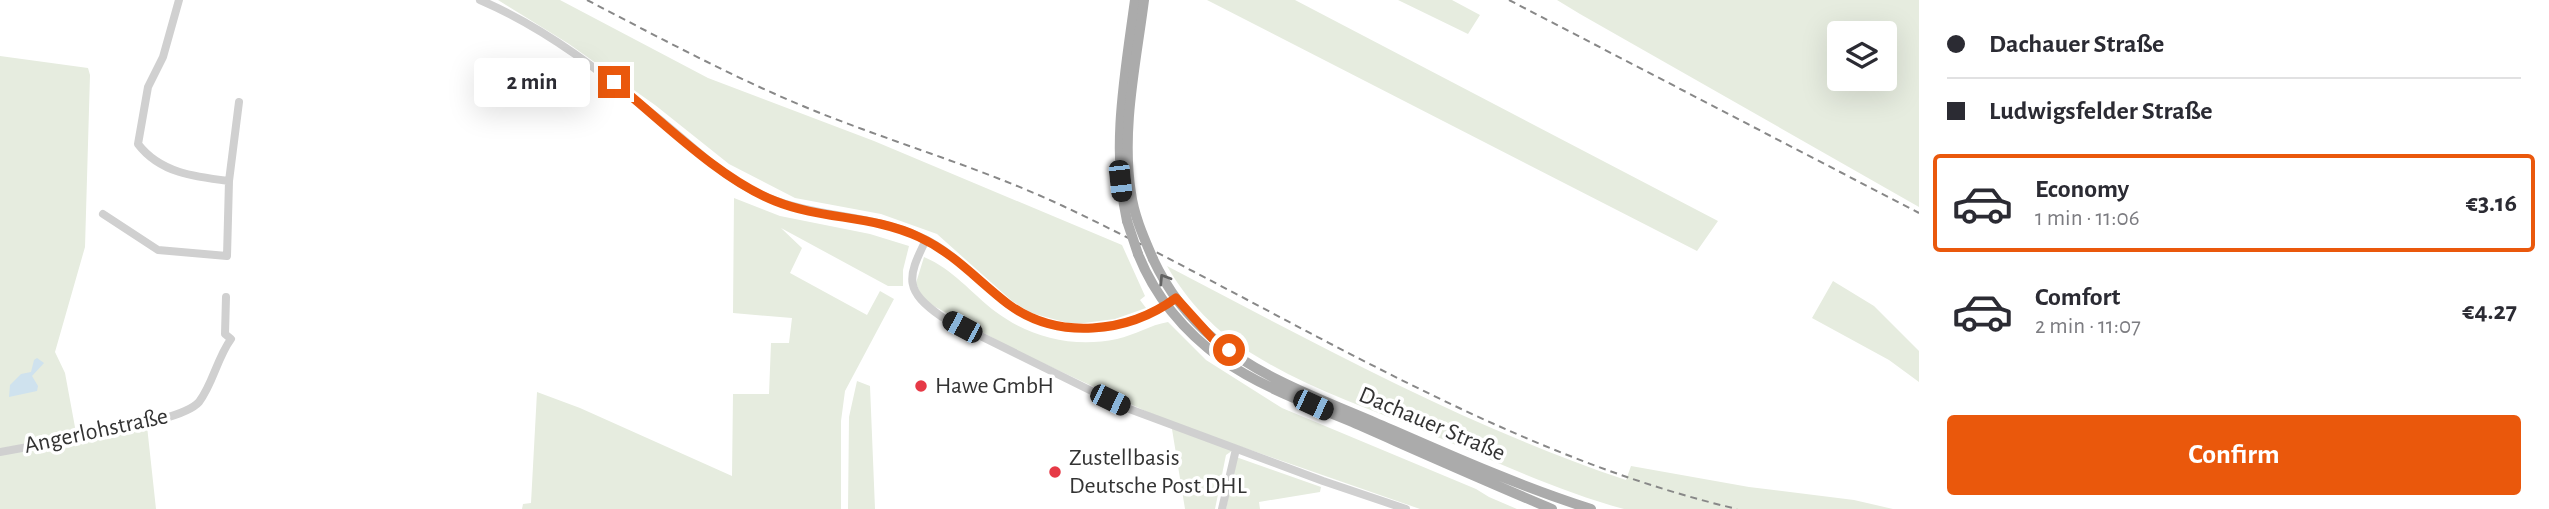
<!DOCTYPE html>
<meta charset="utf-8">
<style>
:root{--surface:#fff;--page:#f2f2f3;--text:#2b2b33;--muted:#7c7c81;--line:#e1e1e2;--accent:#ea580c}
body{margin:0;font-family:"Alegreya Sans",sans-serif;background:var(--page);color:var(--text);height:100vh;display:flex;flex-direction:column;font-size:26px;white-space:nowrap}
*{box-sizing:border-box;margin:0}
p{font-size:23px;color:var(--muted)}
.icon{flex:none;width:38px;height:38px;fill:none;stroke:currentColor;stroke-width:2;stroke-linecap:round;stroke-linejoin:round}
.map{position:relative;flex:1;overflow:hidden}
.sheet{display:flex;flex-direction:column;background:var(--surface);width:630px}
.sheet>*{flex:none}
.guide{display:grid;align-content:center;height:154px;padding:0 28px;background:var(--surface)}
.controls{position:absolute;left:1827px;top:21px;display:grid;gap:14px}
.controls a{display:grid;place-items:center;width:70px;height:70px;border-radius:7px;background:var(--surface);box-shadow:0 7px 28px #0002;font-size:35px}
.end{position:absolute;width:32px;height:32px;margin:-16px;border:9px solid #ea580c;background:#fff;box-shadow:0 0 0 4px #fff}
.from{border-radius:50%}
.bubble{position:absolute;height:49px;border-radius:7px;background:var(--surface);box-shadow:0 7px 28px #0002;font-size:23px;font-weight:700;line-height:49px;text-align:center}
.car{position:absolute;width:21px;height:42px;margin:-21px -10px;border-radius:9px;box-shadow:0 0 5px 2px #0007;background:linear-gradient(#222 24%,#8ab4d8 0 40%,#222 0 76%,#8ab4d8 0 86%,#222 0)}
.guide b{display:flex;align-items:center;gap:24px;height:66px;font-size:26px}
.guide b+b{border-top:2px solid var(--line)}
.guide i{width:18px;height:18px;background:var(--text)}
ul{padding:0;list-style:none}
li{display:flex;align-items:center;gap:21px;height:98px;margin:0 14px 10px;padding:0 14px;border:4px solid transparent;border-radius:7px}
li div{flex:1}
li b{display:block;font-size:26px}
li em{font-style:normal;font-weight:700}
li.current{border-color:var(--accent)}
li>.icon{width:63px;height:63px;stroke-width:1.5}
.cta{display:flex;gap:14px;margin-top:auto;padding:14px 28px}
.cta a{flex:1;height:80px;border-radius:7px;background:var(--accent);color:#fff;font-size:28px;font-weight:700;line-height:80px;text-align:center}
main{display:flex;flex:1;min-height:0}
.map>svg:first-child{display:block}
.green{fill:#e6ecdf;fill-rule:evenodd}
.water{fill:#cfe2ee}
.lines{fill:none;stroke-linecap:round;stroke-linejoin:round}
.minor{stroke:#d0d0d0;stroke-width:8}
.major{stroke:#ababab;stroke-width:10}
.rail{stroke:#888;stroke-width:2;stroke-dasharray:7 5;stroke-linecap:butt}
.major-bridge{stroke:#ababab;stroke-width:10}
.oneway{stroke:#636363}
.route{stroke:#ea580c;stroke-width:9}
.poi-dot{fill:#e63946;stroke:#fff;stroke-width:2.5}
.labels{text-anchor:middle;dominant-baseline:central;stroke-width:7;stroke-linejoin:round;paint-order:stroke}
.poi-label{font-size:24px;fill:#333;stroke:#fff;text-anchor:start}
.street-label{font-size:24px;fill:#333;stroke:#fff}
</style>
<main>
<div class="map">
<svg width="1919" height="509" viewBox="0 0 1919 509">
<rect width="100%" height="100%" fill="#fff"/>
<path class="green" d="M 498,0 L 560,0 L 708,78 L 874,141 L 1122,245 L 1145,296 L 1140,300 L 1146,308 L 1115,319 L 1084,323 L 1068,323 L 1031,313 L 1012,301 L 937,234 L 881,214 L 795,198 L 729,164 L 655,105 L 569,44 Z
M 1207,0 L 1295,0 L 1718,221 L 1697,251 Z
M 1398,0 L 1452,0 L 1480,15 L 1468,34 Z
M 1557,0 L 1919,0 L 1919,207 L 1580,14 ZM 1839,33 L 1885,33 L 1885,79 L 1839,79 Z
M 0,56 L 88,68 L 90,75 L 85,247 L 55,352 L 65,373 L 77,438 L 147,426 L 156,509 L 0,509 Z
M 734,198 L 780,216 L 870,234 L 909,246 L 903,270 L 903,286 L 888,286 L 781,228 L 802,248 L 790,273 L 867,315 L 880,291 L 894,299 L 845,391 L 841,421 L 841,509 L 522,509 L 523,504 L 531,503 L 537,392 L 580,408 L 732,476 L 733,394 L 769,394 L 771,343 L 789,343 L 792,318 L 733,313 Z
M 924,257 C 953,269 971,293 996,312 C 1031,338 1074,348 1117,339 C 1135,335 1150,325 1168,322 L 1206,360 L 1282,408 L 1476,489 L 1489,497 L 1517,509 L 1420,509 L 1239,446 L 1226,455 L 1215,509 L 1185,509 L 1171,423 L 1017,351 L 928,303 L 921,295 L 916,283 Z
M 1167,266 C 1317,344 1465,426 1626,480 L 1631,466 L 1749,487 L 1854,500 L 1893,509 L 1624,509 C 1554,490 1488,458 1421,430 C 1364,407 1303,386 1251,353 C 1217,333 1187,301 1167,266 Z
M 1833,281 L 1874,306 L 1919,351 L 1919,382 L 1889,360 L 1812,318 Z
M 857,381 L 870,386 L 875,509 L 848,509 L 849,417 Z
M 1236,457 L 1321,487 L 1320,492 L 1259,502 L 1260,509 L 1226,509 Z"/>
<path class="water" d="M 37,358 L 44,363 L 32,376 L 38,386 L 37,391 L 9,397 L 10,385 L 21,374 L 31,372 L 34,360 Z"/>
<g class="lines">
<path class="minor" d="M 179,0 L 163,57 L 148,87 L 138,144 C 160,173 195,177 229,181
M 480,0 C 550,30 606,76 664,123 C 691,145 717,171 748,188 C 804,220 868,211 925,239 C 957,255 980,283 1008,304 C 1059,341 1127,333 1176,298
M 103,214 L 158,250 L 227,256 L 229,181 L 239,102
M 926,240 C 906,279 905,291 942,317 L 1124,407 L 1323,481 L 1406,509
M 0,452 L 77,438 L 85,435 C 110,429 183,420 199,402 C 213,384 217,358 231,339 L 225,334 L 226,297
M 1222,509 L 1236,449"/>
<path class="major" d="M 1127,221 C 1111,148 1125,74 1135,0
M 1138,254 C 1155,297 1186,333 1223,360 C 1259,386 1311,405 1352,422 C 1418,451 1485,481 1552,509
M 1153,259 C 1167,289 1188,317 1214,339 C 1259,377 1320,399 1374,422 C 1445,453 1516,485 1591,509"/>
<path class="rail" d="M 587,0 C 662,39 736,79 815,111 C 897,144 982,168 1063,206 C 1285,311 1495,452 1737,509
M 1509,0 L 1919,213"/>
<path class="major-bridge" d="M 1144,0 C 1136,63 1121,130 1131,193 C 1134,216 1144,238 1153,259
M 1127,221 L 1138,254"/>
</g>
<defs><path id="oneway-chevron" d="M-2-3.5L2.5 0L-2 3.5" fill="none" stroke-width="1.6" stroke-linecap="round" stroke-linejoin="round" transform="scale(1.75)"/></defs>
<use class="oneway" href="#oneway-chevron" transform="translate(1164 279) rotate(-122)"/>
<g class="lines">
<path class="route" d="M 614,82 C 661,120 719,179 775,201 C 822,220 873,215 919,237 C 954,253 978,281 1008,304 C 1058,341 1128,333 1176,298 L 1213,339 L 1229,350"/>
</g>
<g class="poi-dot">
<circle cx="921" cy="386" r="7"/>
<circle cx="1055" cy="472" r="7"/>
</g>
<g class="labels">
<g class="poi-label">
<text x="935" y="386">Hawe GmbH</text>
<text x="1069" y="458">Zustellbasis<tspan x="1069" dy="28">Deutsche Post DHL</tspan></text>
</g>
<g class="street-label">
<text transform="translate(1432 424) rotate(23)">Dachauer Straße</text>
<text transform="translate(96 431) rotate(-12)">Angerlohstraße</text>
</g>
</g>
</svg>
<div class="controls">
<a><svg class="icon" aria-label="layers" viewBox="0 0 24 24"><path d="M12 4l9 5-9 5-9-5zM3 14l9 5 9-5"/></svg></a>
</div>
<i class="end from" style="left:1229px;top:350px"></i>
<i class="end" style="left:614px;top:82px"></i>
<div class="bubble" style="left:474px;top:58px;width:116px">2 min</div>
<i class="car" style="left:1120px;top:181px;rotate:174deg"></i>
<i class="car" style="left:962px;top:327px;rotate:298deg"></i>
<i class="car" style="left:1110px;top:400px;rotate:116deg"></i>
<i class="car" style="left:1313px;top:405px;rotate:115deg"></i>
</div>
<section class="sheet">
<div class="guide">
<b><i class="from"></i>Dachauer Straße</b>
<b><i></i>Ludwigsfelder Straße</b>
</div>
<ul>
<li class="current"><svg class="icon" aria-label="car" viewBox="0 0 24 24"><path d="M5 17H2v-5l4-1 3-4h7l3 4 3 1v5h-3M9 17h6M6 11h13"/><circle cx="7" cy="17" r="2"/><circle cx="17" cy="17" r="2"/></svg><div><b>Economy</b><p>1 min · 11:06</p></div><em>€3.16</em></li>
<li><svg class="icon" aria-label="car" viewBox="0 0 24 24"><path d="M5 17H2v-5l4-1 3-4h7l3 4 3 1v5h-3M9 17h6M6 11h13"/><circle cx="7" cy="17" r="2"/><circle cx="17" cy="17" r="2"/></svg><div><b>Comfort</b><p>2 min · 11:07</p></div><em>€4.27</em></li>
</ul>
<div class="cta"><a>Confirm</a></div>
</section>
</main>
